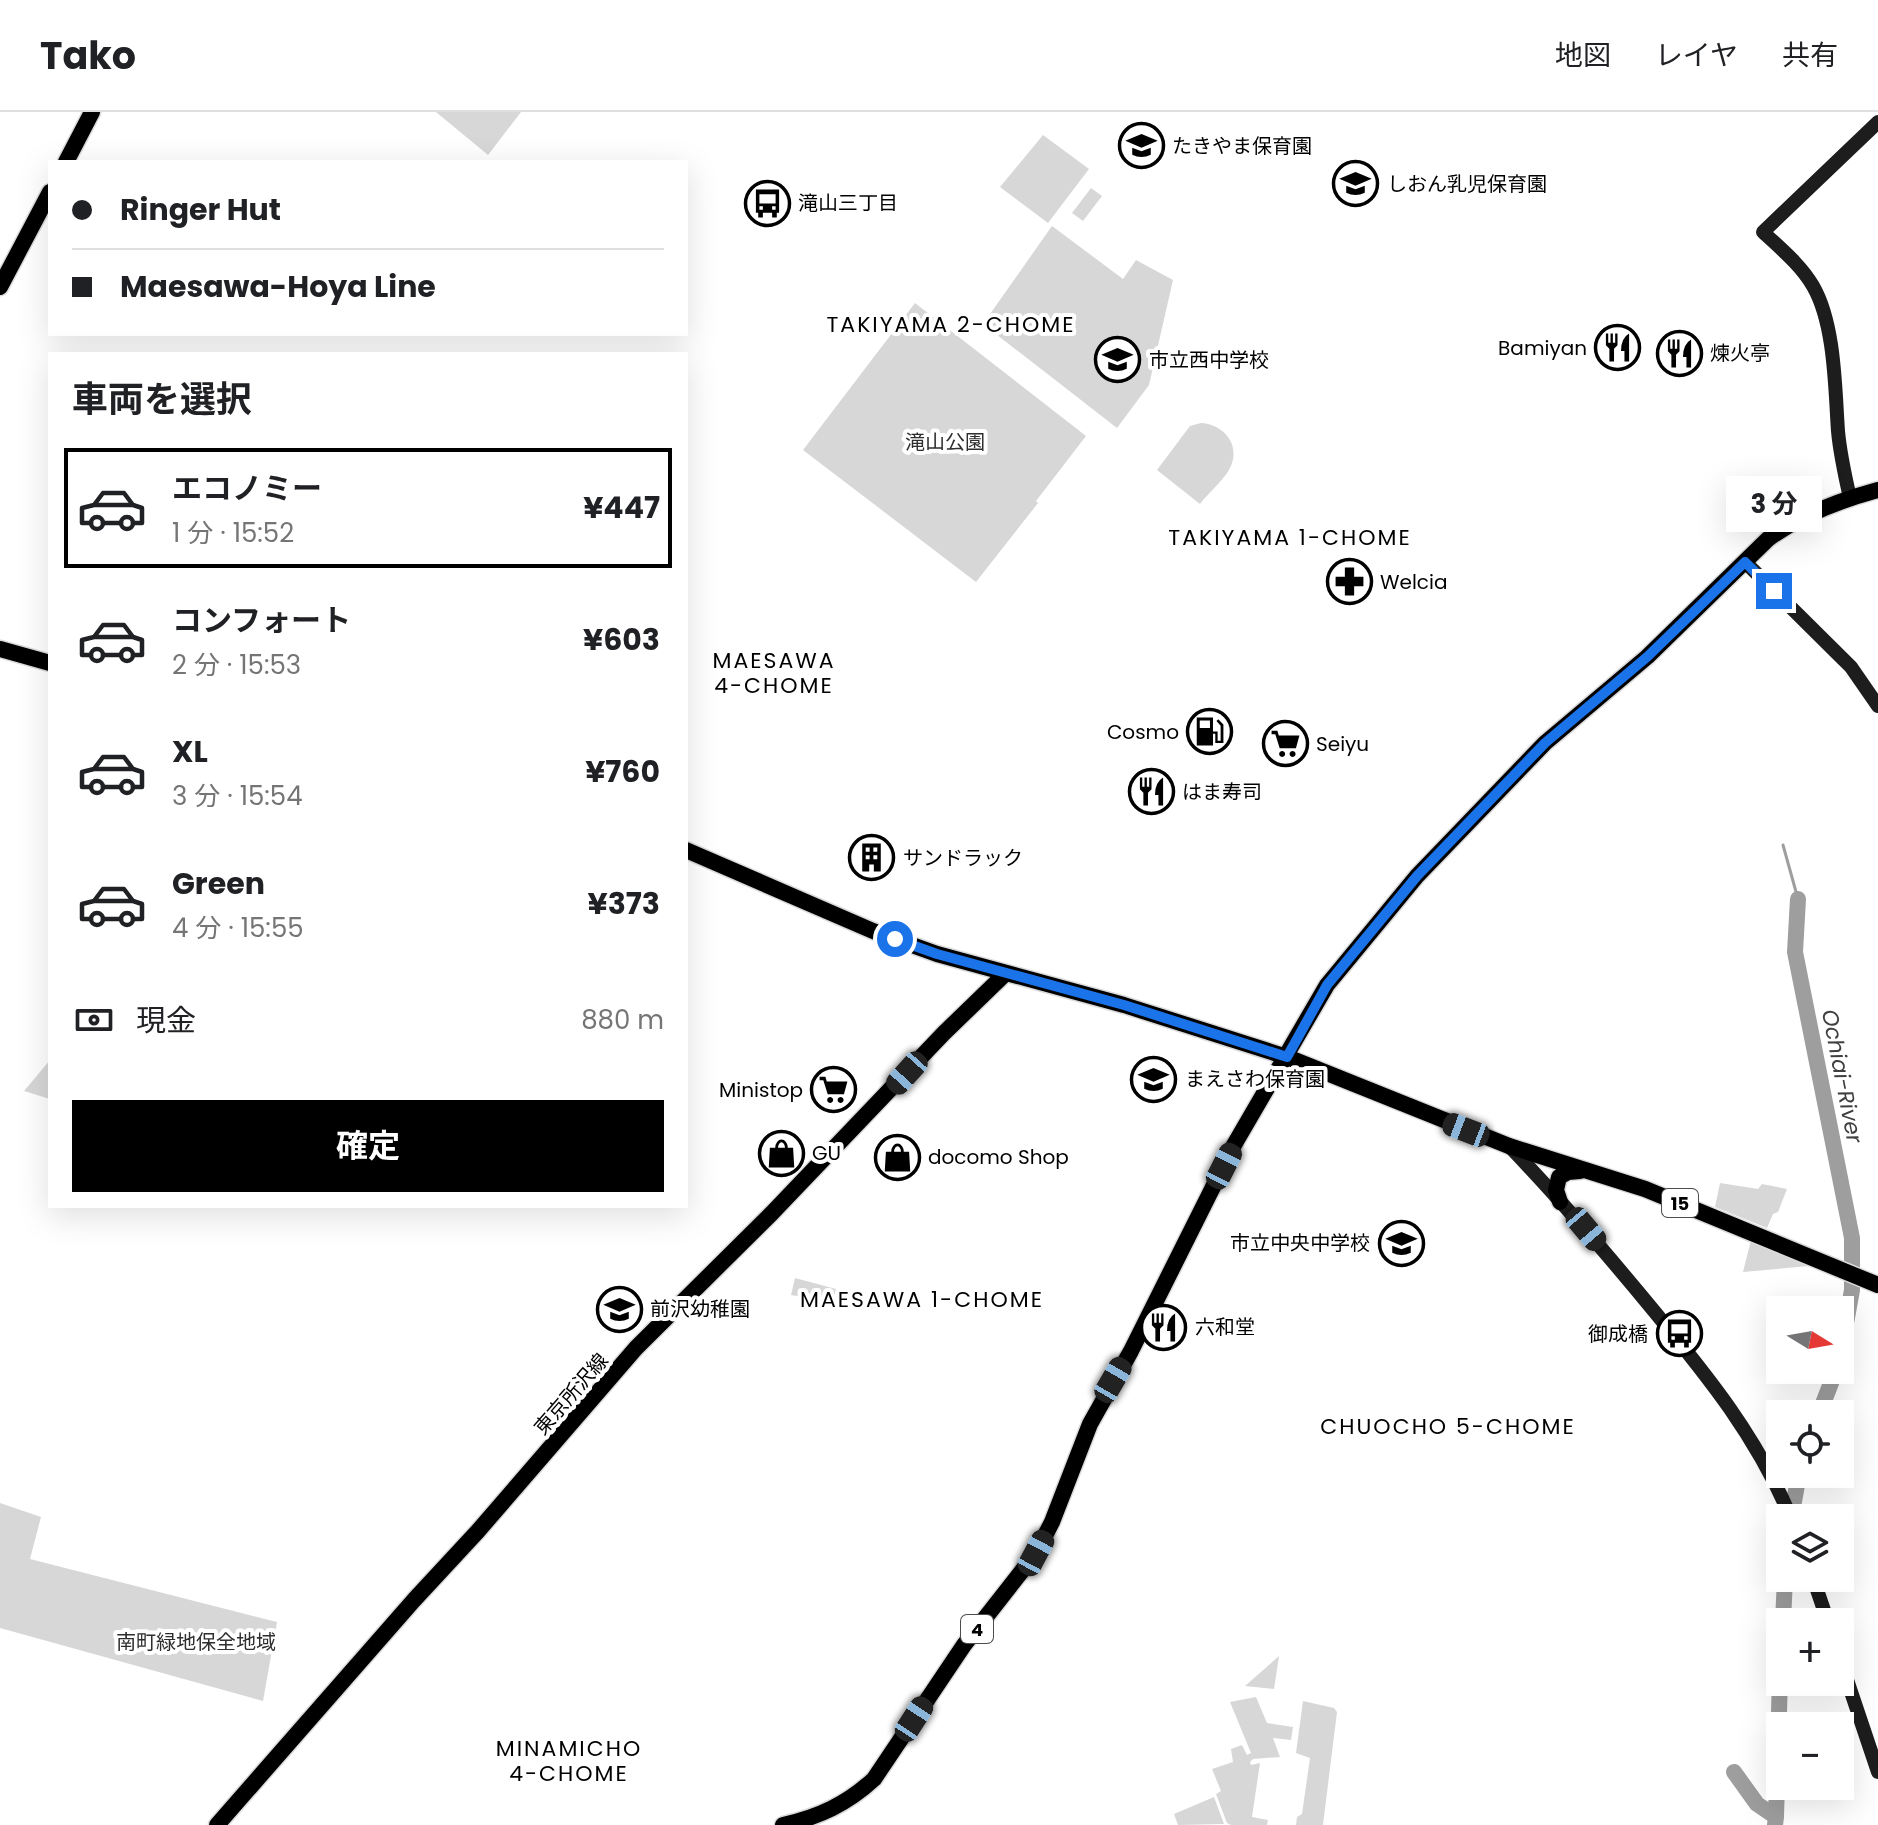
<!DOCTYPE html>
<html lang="ja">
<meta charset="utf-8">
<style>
:root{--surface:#fff;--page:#f6f6f6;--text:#202124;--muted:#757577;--line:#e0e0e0;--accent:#000}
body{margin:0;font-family:Poppins,"Noto Sans JP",sans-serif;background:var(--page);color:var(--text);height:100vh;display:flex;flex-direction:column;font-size:30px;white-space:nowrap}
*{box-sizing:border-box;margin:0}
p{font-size:26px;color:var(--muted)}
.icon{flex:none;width:44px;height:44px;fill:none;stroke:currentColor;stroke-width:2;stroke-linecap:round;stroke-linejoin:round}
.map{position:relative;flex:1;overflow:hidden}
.drawer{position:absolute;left:48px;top:240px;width:640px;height:856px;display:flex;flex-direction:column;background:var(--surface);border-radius:0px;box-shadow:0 8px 32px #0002}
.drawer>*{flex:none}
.hud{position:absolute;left:48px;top:48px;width:640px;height:176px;border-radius:0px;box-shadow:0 8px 32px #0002;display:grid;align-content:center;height:176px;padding:0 24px;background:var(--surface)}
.needle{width:52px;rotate:101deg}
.fabs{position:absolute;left:1766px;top:1184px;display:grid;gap:16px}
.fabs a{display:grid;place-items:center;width:88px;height:88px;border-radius:0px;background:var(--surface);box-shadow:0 8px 32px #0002;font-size:40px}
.end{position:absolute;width:36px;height:36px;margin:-18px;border:10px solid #1a73e8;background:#fff;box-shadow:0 0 0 4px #fff}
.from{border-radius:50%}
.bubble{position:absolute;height:56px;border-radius:0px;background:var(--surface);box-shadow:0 8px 32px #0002;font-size:26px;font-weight:700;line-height:56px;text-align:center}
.car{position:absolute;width:24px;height:48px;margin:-24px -12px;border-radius:10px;box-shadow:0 0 6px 2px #0007;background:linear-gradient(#222 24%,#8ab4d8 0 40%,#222 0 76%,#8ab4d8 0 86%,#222 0)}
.hud b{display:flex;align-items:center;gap:28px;height:76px;font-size:30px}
.hud b+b{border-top:2px solid var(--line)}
.hud i{width:20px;height:20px;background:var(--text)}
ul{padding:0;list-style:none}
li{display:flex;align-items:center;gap:24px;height:120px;margin:0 16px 12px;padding:0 8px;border:4px solid transparent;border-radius:0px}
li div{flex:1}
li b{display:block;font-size:30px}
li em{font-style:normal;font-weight:700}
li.selected{border-color:var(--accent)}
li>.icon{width:72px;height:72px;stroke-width:1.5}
h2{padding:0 24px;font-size:36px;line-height:96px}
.pay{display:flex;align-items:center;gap:20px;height:88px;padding:0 24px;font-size:30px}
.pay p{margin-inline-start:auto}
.cta{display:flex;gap:16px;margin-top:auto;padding:16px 24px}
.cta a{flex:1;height:92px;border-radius:0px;background:var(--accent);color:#fff;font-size:32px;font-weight:700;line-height:92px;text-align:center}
header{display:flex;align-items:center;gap:48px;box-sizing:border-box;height:112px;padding:0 40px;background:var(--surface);border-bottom:2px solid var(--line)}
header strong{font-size:38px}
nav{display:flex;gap:44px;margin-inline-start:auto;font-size:28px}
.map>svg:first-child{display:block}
.green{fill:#d7d7d7}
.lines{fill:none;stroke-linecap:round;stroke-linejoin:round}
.stream{stroke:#9e9e9e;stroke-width:3}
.river{stroke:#9e9e9e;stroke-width:16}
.primary-casing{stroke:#dbdbdb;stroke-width:19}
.secondary{stroke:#1d1d1d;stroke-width:14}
.primary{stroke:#000;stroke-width:16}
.route{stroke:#1a73e8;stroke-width:10}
.labels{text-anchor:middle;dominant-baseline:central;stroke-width:8;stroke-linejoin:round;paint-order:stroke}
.shield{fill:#fff;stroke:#4c4c4c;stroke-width:2}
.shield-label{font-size:18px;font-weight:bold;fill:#000}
.poi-label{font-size:20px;fill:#000;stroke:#fff;text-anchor:start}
.park-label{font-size:20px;fill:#2e2e2e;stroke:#fff}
.street-label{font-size:20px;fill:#000;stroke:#fff}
.neighbourhood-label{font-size:22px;letter-spacing:2px;fill:#000;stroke:#fff}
.water-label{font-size:22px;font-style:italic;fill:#3f3f3f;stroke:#fff}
</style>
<header>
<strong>Tako</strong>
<nav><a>地図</a><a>レイヤ</a><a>共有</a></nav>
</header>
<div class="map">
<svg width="1878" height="1713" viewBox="0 0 1878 1713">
<rect width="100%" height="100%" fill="#fff"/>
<path class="green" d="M 436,0 L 521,0 L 488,43 Z
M 1043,23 L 1089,57 L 1048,111 L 1000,75 Z
M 1091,76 L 1102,84 L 1083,109 L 1072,101 Z
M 1052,114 L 1123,167 L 1136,148 L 1173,168 L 1149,273 L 1117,316 L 983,212 Z
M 915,191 L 1086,324 L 1036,389 L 1038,391 L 976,470 L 803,338 Z
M 1201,311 C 1221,312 1239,329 1232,351 C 1228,365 1209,380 1200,392 L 1157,358 L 1190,314 Z
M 50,948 L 50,987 L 24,979 Z
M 1720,1071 L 1758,1077 L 1762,1072 L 1787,1077 L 1778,1100 L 1773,1102 L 1767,1116 L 1715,1095 Z
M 1752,1124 L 1820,1153 L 1743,1160 Z
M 795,1166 L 836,1177 L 833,1190 L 791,1183 Z
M 0,1391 L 41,1405 L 30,1447 L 277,1510 L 263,1589 L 0,1516 Z
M 1279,1544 L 1274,1577 L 1245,1574 Z
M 1256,1585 L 1267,1611 L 1293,1615 L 1291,1628 L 1273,1626 L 1280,1645 L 1253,1647 L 1250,1650 L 1251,1653 L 1260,1651 L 1252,1705 L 1268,1708 L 1267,1713 L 1231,1713 L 1227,1711 L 1216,1682 L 1221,1679 L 1212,1657 L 1233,1650 L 1231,1637 L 1242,1633 L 1247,1643 L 1251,1641 L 1230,1590 Z
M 1303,1589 L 1334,1596 L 1337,1600 L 1323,1713 L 1296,1713 L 1297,1705 L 1302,1702 L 1310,1646 L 1296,1641 Z
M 1214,1685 L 1224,1712 L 1178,1713 L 1174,1702 Z"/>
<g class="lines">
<path class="stream" d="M 1783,733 L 1798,787"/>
<path class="river" d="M 1798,787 L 1795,840 L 1852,1126 L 1852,1178 L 1840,1244
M 1819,1302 L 1836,1258
M 1791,1406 L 1799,1362
M 1783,1510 L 1785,1466
M 1734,1660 L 1757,1692 L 1776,1705 L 1775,1713
M 1776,1705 L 1780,1565"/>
<defs>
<path id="primary" d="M 66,50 L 92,0
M 0,175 L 50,80
M 0,537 L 50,551
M 686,738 L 873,819 L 937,842 L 1124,893 L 1287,945 L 1509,1034 L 1645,1077 L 1878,1173
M 1560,1090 L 1556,1078 L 1559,1065 L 1568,1060 L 1580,1059
M 217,1713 L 414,1488 L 478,1419 L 636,1236 L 772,1101 L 944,921 L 1006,861
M 783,1713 C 819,1705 847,1692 874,1667 L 964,1533 L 1036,1441 L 1052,1410 L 1090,1312 L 1131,1239 L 1234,1033 L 1327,873 L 1417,764 L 1545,631 L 1647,545 L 1768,427 C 1799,404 1841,388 1878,378"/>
</defs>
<use href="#primary" class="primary-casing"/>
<path class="secondary" d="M 1850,386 C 1845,364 1840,342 1838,319 C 1835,276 1835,212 1813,174 C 1801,153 1780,136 1763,120 L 1878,10
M 1745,450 L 1851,555 L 1878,594
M 1509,1034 C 1560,1087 1607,1142 1654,1199 C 1709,1266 1757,1325 1791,1406
M 1813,1466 L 1828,1510
M 1840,1547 L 1878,1660"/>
<use href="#primary" class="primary"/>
</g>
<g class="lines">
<path class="route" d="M 895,827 L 937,842 L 1124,893 L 1287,945 L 1327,873 L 1417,764 L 1545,631 L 1647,545 L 1745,450 L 1774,479"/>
</g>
<defs>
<symbol id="school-ring" viewBox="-11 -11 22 22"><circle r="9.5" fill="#fff" stroke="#000" stroke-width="1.5"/><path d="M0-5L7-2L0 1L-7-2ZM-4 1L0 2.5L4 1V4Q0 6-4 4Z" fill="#000"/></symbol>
<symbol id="bus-ring" viewBox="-11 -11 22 22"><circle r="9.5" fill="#fff" stroke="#000" stroke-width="1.5"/><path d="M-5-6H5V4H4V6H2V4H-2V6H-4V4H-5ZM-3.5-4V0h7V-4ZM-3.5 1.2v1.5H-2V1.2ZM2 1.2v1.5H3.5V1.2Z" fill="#000"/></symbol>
<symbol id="restaurant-ring" viewBox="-11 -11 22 22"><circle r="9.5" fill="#fff" stroke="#000" stroke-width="1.5"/><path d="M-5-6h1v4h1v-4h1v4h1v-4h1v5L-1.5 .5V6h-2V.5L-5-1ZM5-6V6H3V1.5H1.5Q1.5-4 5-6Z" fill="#000"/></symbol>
<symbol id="pharmacy-ring" viewBox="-11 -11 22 22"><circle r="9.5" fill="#fff" stroke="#000" stroke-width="1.5"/><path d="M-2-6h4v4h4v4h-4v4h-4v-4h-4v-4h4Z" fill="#000"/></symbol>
<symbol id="fuel-ring" viewBox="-11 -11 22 22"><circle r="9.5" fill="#fff" stroke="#000" stroke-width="1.5"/><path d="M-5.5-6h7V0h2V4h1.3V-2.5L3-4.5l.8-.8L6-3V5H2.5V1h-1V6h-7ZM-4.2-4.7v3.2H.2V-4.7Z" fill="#000"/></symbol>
<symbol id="supermarket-ring" viewBox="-11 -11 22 22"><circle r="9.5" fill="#fff" stroke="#000" stroke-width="1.5"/><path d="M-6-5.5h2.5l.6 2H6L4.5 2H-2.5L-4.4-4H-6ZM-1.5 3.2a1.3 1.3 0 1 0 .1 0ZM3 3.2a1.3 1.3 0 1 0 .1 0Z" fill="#000"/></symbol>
<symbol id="building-ring" viewBox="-11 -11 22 22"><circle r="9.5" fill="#fff" stroke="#000" stroke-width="1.5"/><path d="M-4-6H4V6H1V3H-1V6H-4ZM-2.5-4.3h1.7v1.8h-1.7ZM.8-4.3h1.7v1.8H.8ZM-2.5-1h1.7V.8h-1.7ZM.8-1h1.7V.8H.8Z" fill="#000"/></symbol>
<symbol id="shop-ring" viewBox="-11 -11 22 22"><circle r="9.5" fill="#fff" stroke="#000" stroke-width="1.5"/><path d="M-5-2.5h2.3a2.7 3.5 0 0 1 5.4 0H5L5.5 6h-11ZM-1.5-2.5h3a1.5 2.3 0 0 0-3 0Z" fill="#000"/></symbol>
</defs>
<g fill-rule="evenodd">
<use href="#school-ring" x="1116" y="8" width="51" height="51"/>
<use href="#school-ring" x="1330" y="46" width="51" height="51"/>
<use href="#bus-ring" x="742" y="66" width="51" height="51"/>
<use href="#restaurant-ring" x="1592" y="210" width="51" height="51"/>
<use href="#restaurant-ring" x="1654" y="216" width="51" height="51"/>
<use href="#school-ring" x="1092" y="222" width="51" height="51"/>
<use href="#pharmacy-ring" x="1324" y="444" width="51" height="51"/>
<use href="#fuel-ring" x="1184" y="594" width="51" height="51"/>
<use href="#supermarket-ring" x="1260" y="606" width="51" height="51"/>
<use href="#restaurant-ring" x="1126" y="654" width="51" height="51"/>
<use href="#building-ring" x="846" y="720" width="51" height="51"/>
<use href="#school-ring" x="1128" y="942" width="51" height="51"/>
<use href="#supermarket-ring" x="808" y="952" width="51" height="51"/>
<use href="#shop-ring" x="756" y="1016" width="51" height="51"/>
<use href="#shop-ring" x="872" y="1020" width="51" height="51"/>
<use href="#school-ring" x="1376" y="1106" width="51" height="51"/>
<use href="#school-ring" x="594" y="1172" width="51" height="51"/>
<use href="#restaurant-ring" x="1138" y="1190" width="51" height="51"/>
<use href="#bus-ring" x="1654" y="1196" width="51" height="51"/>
</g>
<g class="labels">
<g class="shield">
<rect x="1662" y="1077" width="36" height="28" rx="6"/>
<rect x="961" y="1503" width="32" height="28" rx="6"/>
</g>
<g class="shield-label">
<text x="1680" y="1091">15</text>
<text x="977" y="1517">4</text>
</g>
<g class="poi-label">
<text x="1172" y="34">たきやま保育園</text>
<text x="1387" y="72">しおん乳児保育園</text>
<text x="798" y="91">滝山三丁目</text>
<text x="1587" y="236" text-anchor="end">Bamiyan</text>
<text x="1710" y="241">煉火亭</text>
<text x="1149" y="248">市立西中学校</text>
<text x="1380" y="470">Welcia</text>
<text x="1179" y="620" text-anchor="end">Cosmo</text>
<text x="1316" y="632">Seiyu</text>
<text x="1182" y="680">はま寿司</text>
<text x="903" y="746">サンドラック</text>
<text x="1185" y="967">まえさわ保育園</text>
<text x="803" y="978" text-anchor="end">Ministop</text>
<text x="812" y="1041">GU</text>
<text x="928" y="1045">docomo Shop</text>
<text x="1370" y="1131" text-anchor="end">市立中央中学校</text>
<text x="650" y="1197">前沢幼稚園</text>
<text x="1195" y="1215">六和堂</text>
<text x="1648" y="1222" text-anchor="end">御成橋</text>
</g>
<g class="park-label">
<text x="945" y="330">滝山公園</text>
<text x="196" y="1530">南町緑地保全地域</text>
</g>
<g class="street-label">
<text transform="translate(571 1282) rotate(-49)">東京所沢線</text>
</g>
<g class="neighbourhood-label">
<text x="951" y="212">TAKIYAMA 2-CHOME</text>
<text x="1290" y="425">TAKIYAMA 1-CHOME</text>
<text x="774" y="548">MAESAWA<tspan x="774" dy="25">4-CHOME</tspan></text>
<text x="922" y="1187">MAESAWA 1-CHOME</text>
<text x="1448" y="1314">CHUOCHO 5-CHOME</text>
<text x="569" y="1636">MINAMICHO<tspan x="569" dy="25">4-CHOME</tspan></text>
</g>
<g class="water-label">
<text transform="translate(1842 964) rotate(79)">Ochiai-River</text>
</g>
</g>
</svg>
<div class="fabs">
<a><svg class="needle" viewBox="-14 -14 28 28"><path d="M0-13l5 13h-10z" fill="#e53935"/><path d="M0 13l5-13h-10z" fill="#757577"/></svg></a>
<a><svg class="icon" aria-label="locate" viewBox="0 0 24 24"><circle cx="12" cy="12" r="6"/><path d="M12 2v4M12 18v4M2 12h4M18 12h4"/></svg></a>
<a><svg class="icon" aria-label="layers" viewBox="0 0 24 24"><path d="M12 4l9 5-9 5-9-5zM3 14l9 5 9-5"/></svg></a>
<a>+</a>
<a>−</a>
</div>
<i class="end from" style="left:895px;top:827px"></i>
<i class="end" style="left:1774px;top:479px"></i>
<div class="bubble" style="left:1726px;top:364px;width:96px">3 分</div>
<i class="car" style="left:907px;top:961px;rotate:222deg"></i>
<i class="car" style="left:1466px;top:1018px;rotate:291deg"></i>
<i class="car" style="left:1224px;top:1054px;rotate:27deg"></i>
<i class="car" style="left:1586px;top:1117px;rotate:140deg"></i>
<i class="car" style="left:1113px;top:1268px;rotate:30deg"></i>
<i class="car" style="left:1036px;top:1441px;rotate:28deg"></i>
<i class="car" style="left:914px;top:1607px;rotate:33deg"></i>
<div class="hud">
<b><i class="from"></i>Ringer Hut</b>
<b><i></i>Maesawa-Hoya Line</b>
</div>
<section class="drawer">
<h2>車両を選択</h2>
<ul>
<li class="selected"><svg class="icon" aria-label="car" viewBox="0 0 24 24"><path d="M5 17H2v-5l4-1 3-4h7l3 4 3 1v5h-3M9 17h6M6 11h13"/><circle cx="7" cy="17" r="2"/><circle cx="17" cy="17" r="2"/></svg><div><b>エコノミー</b><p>1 分 · 15:52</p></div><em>¥447</em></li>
<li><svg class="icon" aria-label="car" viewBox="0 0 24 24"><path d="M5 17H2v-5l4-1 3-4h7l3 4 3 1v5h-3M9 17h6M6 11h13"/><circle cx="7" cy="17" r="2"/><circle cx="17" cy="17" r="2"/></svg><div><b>コンフォート</b><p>2 分 · 15:53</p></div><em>¥603</em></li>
<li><svg class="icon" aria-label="car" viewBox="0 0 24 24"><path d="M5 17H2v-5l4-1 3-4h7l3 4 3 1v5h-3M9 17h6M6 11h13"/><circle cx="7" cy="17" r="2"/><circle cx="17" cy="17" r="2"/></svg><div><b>XL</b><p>3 分 · 15:54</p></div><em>¥760</em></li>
<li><svg class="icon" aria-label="car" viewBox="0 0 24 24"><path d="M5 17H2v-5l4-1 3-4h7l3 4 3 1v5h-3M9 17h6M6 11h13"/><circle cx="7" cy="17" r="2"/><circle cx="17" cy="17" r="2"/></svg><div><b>Green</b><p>4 分 · 15:55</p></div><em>¥373</em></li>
</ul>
<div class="pay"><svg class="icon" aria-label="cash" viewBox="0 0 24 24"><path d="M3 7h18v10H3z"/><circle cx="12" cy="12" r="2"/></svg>現金<p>880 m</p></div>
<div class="cta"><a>確定</a></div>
</section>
</div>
